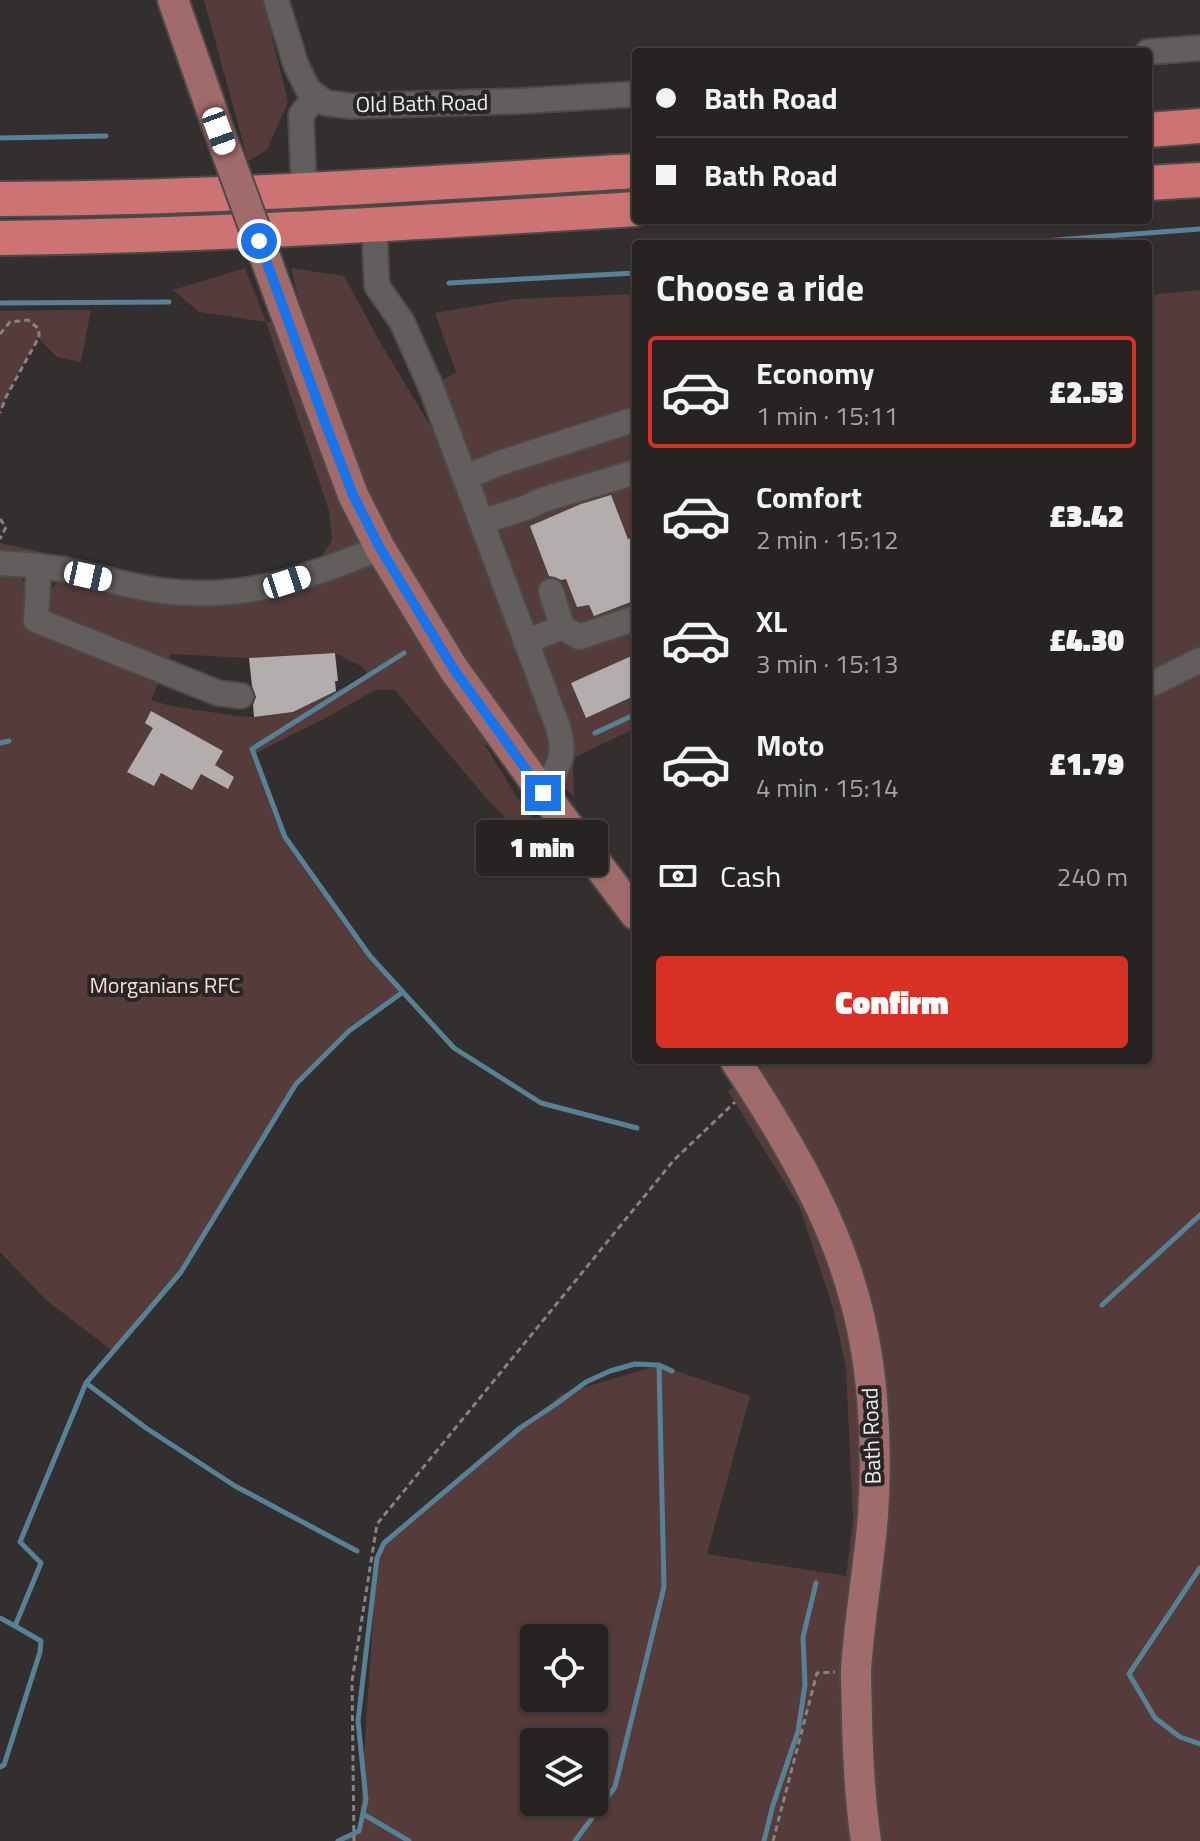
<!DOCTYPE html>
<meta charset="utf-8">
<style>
:root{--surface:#262322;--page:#2e2b2a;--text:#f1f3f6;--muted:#a4a4a5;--line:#424040;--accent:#d93025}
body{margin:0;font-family:"Titillium Web",sans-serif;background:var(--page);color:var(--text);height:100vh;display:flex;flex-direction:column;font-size:30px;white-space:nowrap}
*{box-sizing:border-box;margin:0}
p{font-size:26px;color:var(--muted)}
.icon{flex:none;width:44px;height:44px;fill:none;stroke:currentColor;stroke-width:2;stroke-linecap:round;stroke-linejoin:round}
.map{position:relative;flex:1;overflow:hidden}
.details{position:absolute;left:632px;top:240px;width:520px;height:824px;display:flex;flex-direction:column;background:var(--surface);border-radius:8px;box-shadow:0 2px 6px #0004,0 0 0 2px var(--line)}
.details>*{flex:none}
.hud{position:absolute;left:632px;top:48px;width:520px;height:176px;border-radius:8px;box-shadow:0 2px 6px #0004,0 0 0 2px var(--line);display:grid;align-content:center;height:176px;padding:0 24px;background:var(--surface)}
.buttons{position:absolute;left:520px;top:1624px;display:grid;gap:16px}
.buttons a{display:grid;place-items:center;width:88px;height:88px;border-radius:8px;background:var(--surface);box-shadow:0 2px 6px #0004,0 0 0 2px var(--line);font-size:40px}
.end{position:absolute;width:36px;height:36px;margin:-18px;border:10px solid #1a73e8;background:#fff;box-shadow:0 0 0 4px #fff}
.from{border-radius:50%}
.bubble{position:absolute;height:56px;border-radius:8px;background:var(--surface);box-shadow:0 2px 6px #0004,0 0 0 2px var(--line);font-size:26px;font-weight:800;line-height:56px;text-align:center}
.car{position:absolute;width:24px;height:48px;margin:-24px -12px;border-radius:10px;box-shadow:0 0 6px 2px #0007;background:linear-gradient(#fff 24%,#345 0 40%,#fff 0 76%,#345 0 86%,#fff 0)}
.hud b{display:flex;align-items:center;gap:28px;height:76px;font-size:30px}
.hud b+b{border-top:2px solid var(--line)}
.hud i{width:20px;height:20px;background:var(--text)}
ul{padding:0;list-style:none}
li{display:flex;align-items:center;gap:24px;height:112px;margin:0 16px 12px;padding:0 8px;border:4px solid transparent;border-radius:8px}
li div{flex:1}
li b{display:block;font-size:30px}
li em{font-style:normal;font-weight:800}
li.current{border-color:var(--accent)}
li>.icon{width:72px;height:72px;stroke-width:1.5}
h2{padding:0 24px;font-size:36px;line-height:96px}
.pay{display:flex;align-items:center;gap:20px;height:88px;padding:0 24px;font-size:30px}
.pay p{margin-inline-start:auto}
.primary-button{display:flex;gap:16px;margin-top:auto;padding:16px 24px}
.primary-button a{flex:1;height:92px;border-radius:8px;background:var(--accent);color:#fff;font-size:32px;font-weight:800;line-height:92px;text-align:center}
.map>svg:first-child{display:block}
.green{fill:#553b3a;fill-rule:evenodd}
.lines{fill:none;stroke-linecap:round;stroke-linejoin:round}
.stream{stroke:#578196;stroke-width:5}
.building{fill:#b2aeae}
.minor-casing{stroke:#4d4a4a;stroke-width:28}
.major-casing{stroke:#4d4a4a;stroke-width:34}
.highway-casing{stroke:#4d4a4a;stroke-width:38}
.path{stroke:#858282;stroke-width:3;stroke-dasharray:6 4;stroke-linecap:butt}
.minor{stroke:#625e5e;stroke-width:24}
.major{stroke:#a26b6b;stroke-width:30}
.highway{stroke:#cd7373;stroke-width:34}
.major-bridge-casing{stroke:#4d4a4a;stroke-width:34;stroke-linecap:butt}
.major-bridge{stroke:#a26b6b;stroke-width:30}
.route{stroke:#1a73e8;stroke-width:10}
.labels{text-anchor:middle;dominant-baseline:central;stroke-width:8;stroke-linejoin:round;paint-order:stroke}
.street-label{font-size:22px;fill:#edebeb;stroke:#282525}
.park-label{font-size:22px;fill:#fadbda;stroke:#282525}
</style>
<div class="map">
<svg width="1200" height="1841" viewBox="0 0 1200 1841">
<rect width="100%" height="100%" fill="#322f2e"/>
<path class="green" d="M 204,0 L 263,0 L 288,102 L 267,150 L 248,161 Z
M 245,268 L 266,322 L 305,324 L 291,268 L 344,276 L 380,342 L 446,452 L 431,387 L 456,372 L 435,313 L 515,299 L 636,294 L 636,728 L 573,758 L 574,797 L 518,744 L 485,745 L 522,805 L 555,848 L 545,859 L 486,798 L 395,690 L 375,690 L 333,714 L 254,754 L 285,837 L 370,956 L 403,992 L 349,1031 L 296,1084 L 181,1272 L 113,1351 L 46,1300 L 0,1252 L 0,543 L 169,579 L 221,584 L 281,572 L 322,556 L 332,540 L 329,511 L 266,322 L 199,312 L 173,290 ZM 20,576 L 60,579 L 52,589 L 27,587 ZM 335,653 L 363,667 L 368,676 L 293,712 L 254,717 L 237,716 L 171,706 L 151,700 L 171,654 L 249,658 Z
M 1200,290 L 1200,1841 L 338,1841 L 359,1831 L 377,1558 L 384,1543 L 562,1394 L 659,1365 L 750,1396 L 707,1554 L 846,1576 L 853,1520 L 846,1368 L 833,1308 L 800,1208 L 728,1091 L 770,1060 L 1148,1060 L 1148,295 ZM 534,1638 L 594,1638 L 594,1698 L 534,1698 ZM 534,1742 L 594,1742 L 594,1802 L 534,1802 Z
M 91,310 L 81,362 L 57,357 L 38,338 L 6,397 L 0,413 L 0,311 Z"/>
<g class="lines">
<path class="stream" d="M 0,138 L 106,136
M 1002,244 L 1200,229
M 449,283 L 636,273
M 0,303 L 169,302
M 404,653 L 252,749 L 285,837 L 370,956 L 454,1048 L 541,1103 L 637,1128
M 595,733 L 636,714
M 0,743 L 9,741
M 1102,1305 L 1200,1215
M 86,1383 L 146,1428 L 235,1486 L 357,1551
M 1200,1568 L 1129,1674 L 1155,1718 L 1180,1737 L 1200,1744
M 0,1618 L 15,1626
M 0,1767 L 4,1765 L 40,1652 L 41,1641 L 15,1626 L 41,1563 L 20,1542 L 86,1383 L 181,1272 L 296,1084 L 349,1031 L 403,992
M 363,1814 L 409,1841
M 338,1841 L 359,1831 L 366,1800 L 358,1721 L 377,1558 L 384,1543 L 520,1428 L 556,1404 L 586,1382 L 610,1371 L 635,1364 L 659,1365
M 575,1841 L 615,1787 L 664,1587 L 659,1365 L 672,1371
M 764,1841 L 773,1805 L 798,1731 L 805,1685 L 803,1637 L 816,1583"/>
</g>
<path class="building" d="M 611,495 L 628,539 L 636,538 L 636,600 L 594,616 L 589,605 L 577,607 L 566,579 L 561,580 L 555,577 L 549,576 L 530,526 L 581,504 Z
M 335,653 L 338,681 L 335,681 L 336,691 L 293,712 L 254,717 L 253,705 L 256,697 L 252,686 L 249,658 Z
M 636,654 L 636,695 L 586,718 L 571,683 Z
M 151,711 L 223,751 L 215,765 L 234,777 L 228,789 L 201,774 L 192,790 L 161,773 L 154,786 L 127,772 L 153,728 L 145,723 Z"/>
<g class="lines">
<defs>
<path id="minor" d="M 276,0 L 296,65 L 309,91 L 326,103 L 351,106 L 521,101 L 636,94
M 1148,52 L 1200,48
M 304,190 L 301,115 L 316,96
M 374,225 L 377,286 L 402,322 L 431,387 L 558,727 C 567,758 558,766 543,793
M 466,477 L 500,463 L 636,419
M 482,522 L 528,507 L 542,500 L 636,472
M 0,563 C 21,564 41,566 61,569 C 96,576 130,587 164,591 C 244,601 307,578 380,548
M 39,566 L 36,620 L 218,693 L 241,696
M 562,627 L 579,637 L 636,618
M 526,642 L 562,627 L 551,591
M 1148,686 L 1200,660"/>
<path id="major" d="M 173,0 L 219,131
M 279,295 L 353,495 L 380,548 L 453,668 L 543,793 L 636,915
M 735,1060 C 780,1128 828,1207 851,1286 C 873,1357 878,1440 873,1515 C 869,1567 859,1619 856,1671 C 856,1688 857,1704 857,1720 C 858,1761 860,1801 866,1841"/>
<path id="highway" d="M 1148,130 L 1200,126
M 1148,183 L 1200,180
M 0,199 C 212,199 424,183 636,171
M 0,238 C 212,236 424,222 636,209"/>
</defs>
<use href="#minor" class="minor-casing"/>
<use href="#major" class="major-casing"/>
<use href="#highway" class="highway-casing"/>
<path class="path" d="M 0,334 L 10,322 L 28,320 L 39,329 L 39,337 L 6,397 L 0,413
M 0,519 L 6,527 L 0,539
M 354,1841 L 352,1681 L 377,1524 L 674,1160 L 735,1102
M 773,1841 L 817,1673 L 835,1672"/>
<use href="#minor" class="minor"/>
<use href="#major" class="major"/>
<use href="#highway" class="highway"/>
<defs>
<path id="major-bridge" d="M 219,131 L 279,295"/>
</defs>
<use href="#major-bridge" class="major-bridge-casing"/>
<use href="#major-bridge" class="major-bridge"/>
</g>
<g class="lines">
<path class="route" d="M 259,241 L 326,425 L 353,495 L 380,548 L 453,668 L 543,793"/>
</g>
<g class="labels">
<g class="street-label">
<text transform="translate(422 103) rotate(-1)">Old Bath Road</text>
<text transform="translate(871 1436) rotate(-92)">Bath Road</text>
</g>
<g class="park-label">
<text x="165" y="985">Morganians RFC</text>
</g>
</g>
</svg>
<div class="buttons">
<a><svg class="icon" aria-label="locate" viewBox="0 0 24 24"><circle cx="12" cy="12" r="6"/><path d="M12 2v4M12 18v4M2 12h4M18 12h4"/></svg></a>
<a><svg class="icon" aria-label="layers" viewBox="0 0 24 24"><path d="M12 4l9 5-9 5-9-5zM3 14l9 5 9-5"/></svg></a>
</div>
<i class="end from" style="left:259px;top:241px"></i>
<i class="end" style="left:543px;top:793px"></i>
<div class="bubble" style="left:476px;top:820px;width:132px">1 min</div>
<i class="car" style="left:219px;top:131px;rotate:160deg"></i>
<i class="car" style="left:88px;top:576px;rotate:102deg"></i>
<i class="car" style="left:287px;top:582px;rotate:72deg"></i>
<div class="hud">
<b><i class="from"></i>Bath Road</b>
<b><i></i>Bath Road</b>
</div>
<section class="details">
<h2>Choose a ride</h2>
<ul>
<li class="current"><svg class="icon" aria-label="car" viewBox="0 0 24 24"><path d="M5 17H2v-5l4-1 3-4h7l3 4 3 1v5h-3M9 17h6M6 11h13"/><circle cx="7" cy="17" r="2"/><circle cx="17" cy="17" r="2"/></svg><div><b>Economy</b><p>1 min · 15:11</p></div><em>£2.53</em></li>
<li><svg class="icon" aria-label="car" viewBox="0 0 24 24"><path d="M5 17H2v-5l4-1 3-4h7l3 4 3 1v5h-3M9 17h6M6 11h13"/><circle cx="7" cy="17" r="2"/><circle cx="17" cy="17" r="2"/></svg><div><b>Comfort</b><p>2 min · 15:12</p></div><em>£3.42</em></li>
<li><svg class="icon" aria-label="car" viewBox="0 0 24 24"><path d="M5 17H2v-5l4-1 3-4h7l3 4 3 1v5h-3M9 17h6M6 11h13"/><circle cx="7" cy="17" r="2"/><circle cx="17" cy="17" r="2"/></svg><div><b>XL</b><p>3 min · 15:13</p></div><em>£4.30</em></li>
<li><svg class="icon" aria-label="car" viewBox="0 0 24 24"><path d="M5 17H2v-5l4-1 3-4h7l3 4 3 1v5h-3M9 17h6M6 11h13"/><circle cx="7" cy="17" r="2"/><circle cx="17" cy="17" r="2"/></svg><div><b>Moto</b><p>4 min · 15:14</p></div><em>£1.79</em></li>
</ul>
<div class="pay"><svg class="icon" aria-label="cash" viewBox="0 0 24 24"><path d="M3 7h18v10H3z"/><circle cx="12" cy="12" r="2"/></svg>Cash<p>240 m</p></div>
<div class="primary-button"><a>Confirm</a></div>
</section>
</div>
